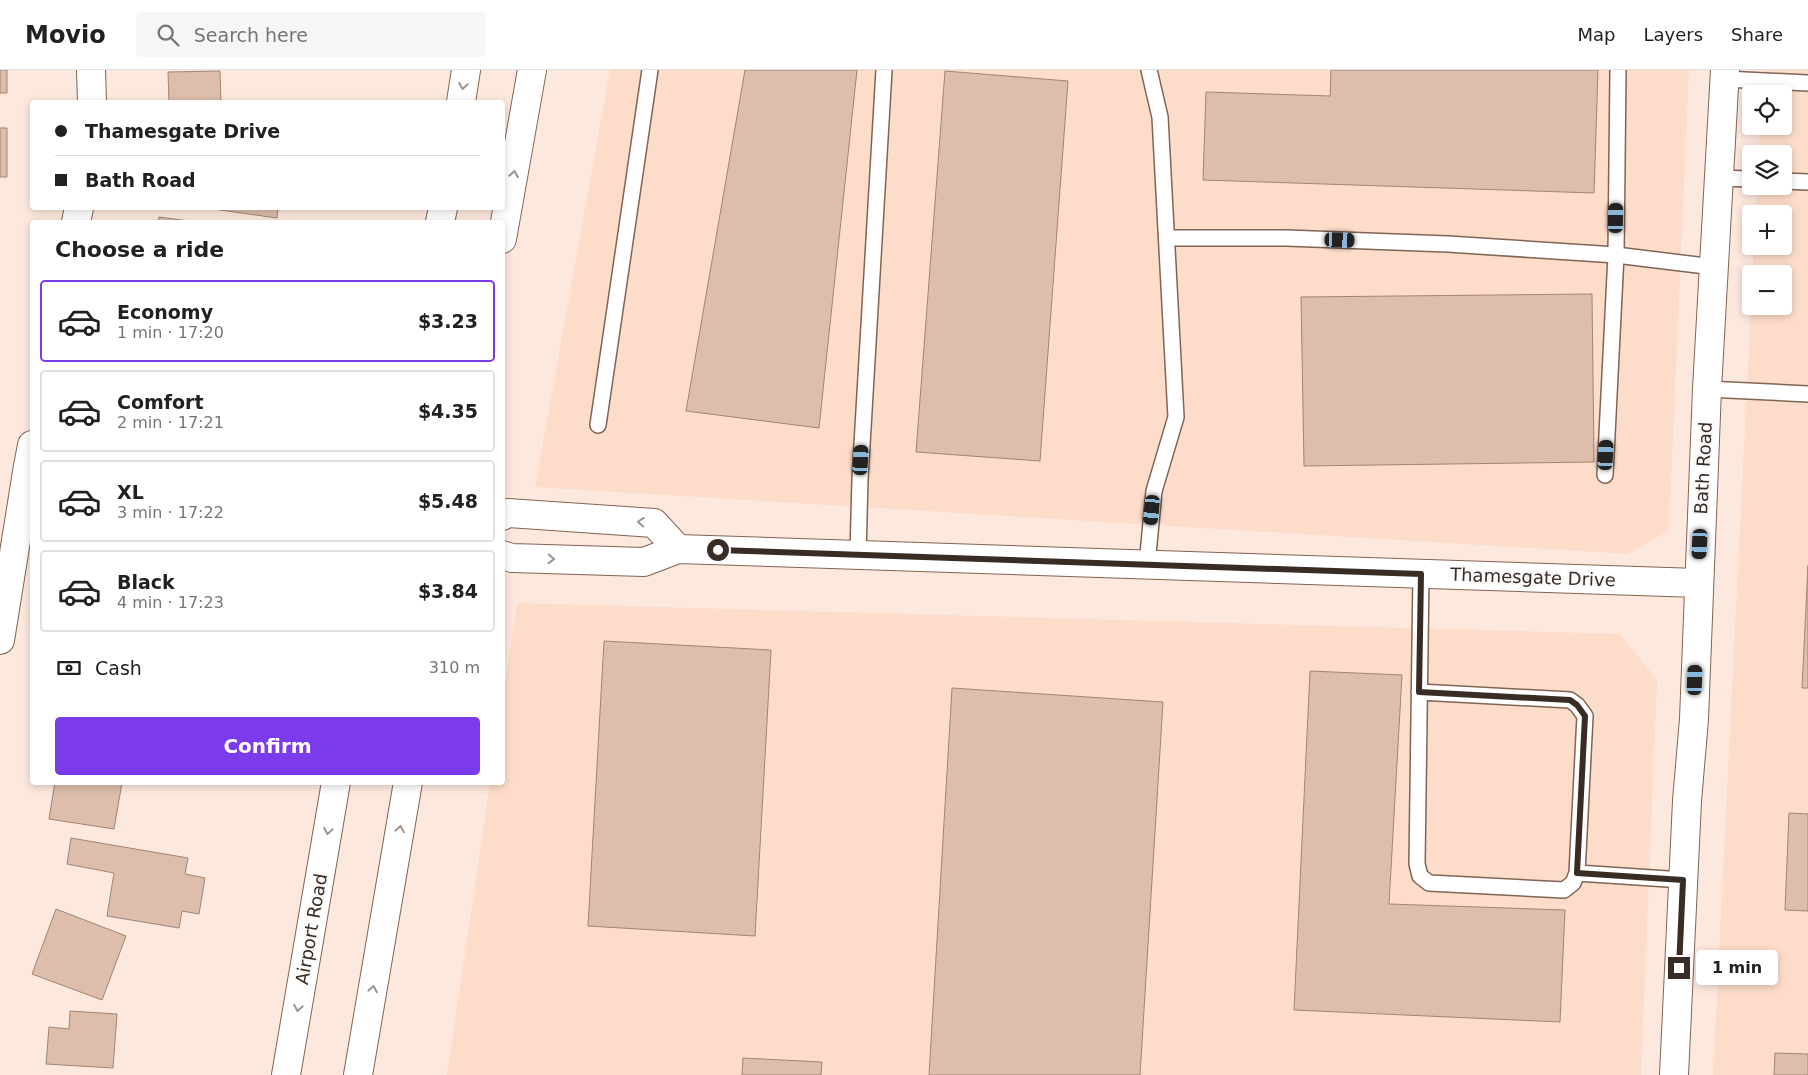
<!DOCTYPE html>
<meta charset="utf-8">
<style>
:root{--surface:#fff;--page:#f6f6f6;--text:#202124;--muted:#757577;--line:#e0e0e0;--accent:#7c3aed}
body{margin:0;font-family:"DejaVu Sans",sans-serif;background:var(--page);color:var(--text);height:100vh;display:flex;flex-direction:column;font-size:19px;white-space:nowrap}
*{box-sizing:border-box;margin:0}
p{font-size:16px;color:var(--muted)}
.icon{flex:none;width:28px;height:28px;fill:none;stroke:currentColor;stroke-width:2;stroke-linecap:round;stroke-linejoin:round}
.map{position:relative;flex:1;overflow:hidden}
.sheet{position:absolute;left:30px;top:150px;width:475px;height:565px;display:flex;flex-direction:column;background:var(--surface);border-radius:5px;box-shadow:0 2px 8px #0003}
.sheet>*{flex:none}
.top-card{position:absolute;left:30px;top:30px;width:475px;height:110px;border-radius:5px;box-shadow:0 2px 8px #0003;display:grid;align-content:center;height:110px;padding:0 25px;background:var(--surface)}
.controls{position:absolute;left:1742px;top:15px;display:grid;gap:10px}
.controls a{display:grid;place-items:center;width:50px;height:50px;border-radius:5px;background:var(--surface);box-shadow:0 2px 8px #0003;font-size:25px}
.end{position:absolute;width:22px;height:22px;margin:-11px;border:6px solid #392c25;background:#fff;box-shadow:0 0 0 2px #fff}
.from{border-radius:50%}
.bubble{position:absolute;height:35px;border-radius:5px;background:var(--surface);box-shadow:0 2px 8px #0003;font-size:16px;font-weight:700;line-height:35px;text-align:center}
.car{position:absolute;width:15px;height:30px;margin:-15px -8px;border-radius:6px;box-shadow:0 0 4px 1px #0007;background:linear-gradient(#222 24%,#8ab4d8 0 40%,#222 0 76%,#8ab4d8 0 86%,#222 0)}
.top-card b{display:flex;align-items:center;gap:18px;height:48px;font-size:19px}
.top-card b+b{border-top:1px solid var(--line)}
.top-card i{width:12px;height:12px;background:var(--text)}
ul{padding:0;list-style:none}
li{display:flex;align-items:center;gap:15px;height:82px;margin:0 10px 8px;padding:0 15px;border:2px solid var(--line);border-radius:5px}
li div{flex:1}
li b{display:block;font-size:19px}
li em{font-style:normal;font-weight:700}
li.selected{border-color:var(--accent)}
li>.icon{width:45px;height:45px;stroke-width:1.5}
h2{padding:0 25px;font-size:22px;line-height:60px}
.pay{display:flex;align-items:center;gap:12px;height:55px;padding:0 25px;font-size:19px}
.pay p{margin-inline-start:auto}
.primary-button{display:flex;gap:10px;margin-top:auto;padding:10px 25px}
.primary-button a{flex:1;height:58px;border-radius:5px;background:var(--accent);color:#fff;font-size:20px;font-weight:700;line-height:58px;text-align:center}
header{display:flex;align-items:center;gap:30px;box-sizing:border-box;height:70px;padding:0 25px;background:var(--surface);border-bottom:1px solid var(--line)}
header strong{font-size:24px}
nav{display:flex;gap:28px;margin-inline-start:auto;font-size:18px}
.search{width:350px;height:45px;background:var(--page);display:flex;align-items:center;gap:12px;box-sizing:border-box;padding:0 18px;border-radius:5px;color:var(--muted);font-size:19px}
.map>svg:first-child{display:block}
.built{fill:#fddcca}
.building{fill:#ddbdab;stroke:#a28474}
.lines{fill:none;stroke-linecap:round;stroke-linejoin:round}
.service-casing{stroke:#816454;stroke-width:18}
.minor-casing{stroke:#816454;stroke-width:30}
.secondary-casing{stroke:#816454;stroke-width:30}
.service{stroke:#fff;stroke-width:15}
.minor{stroke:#fff;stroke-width:28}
.secondary{stroke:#fff;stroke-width:28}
.oneway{stroke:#9c9692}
.route{stroke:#392c25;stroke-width:6}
.labels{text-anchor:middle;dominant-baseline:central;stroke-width:4.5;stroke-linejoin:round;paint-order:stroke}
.street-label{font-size:18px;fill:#392c25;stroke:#fafafa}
</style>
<header>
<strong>Movio</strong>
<div class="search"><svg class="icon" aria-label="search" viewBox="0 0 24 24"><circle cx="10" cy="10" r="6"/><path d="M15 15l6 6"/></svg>Search here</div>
<nav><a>Map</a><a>Layers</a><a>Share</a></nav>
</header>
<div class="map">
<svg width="1808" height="1005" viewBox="0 0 1808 1005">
<rect width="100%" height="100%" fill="#fde8de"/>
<path class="built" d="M 610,0 L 1689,0 L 1669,460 L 1628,484 L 535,417 Z
M 1763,0 L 1808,0 L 1808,1005 L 1713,1005 L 1751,236 L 1784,236 L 1784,204 L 1753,204 L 1754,176 L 1784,176 L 1784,144 L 1756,144 L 1757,116 L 1784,116 L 1784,84 L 1759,84 L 1760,56 L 1784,56 L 1784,24 L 1762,24 Z
M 517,533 L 1620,564 L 1657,610 L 1641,1005 L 447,1005 L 490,713 L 502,712 L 503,629 Z"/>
<path class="building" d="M 0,0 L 7,0 L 7,23 L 0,23 Z
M 745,0 L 857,0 L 819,358 L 686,341 Z
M 1331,0 L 1598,0 L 1594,123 L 1203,110 L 1206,22 L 1330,26 Z
M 220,1 L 221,32 L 169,32 L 168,2 Z
M 945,1 L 1068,11 L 1040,391 L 916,382 Z
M 0,58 L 7,58 L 7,107 L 0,107 Z
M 206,138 L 278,138 L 277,148 Z
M 159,147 L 196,152 L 158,152 Z
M 1592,224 L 1594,392 L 1304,396 L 1301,227 Z
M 1808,495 L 1808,618 L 1802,618 Z
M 604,571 L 771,580 L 755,866 L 588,856 Z
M 1310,601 L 1402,605 L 1389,834 L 1565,840 L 1560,952 L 1294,940 Z
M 952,618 L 1163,632 L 1140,1005 L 929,1005 Z
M 55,712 L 122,713 L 114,759 L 49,749 Z
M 1789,743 L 1808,744 L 1808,841 L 1785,840 Z
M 71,768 L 188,788 L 185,804 L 205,808 L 199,844 L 182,841 L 179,858 L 107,846 L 114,803 L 67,794 Z
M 56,839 L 126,866 L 102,930 L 32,904 Z
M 70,941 L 117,944 L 113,998 L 46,994 L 49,957 L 69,959 Z
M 1775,983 L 1808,984 L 1808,1005 L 1774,1005 Z
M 743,988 L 822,992 L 821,1005 L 742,1005 Z"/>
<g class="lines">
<defs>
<path id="service" d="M 1618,0 L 1616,185 L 1714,197
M 1725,9 L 1808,13
M 1718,108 L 1751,109
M 1784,111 L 1808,112
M 1167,168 L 1286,168 L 1448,174 L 1616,185 L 1605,405
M 1707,319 L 1808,324
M 598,355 L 650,0
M 858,485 L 860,409 L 884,0
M 1147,495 L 1154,421 L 1176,347 L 1160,47 L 1149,0
M 1419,622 L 1570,630 L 1577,635 L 1585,646 L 1577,803 L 1573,813 L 1564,820 L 1429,813 L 1420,806 L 1417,794 C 1418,697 1420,601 1421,504
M 1577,803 L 1683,810"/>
<path id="minor" d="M 91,0 L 92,32
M 76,152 L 79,138
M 502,446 L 508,443 L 654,453 L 678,479
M 502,485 L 512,488 L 644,492 L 678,479 L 1698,513
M 0,570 L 28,396 L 32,375
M 1674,1005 L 1687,731 L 1694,649 L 1707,319 L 1725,0"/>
<path id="secondary" d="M 461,32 L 466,0
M 440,152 L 443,138
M 502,169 L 532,0
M 286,1005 L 336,712
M 358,1005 L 408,712"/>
</defs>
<use href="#service" class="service-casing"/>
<use href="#minor" class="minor-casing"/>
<use href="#secondary" class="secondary-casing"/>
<use href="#service" class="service"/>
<use href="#minor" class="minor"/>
<use href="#secondary" class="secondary"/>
</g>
<defs><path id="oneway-chevron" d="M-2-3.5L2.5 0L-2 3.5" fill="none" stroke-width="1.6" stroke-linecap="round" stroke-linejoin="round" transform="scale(1.25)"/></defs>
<g class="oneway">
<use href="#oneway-chevron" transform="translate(463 16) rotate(99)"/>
<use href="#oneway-chevron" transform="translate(514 104) rotate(-80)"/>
<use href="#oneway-chevron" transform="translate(641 452) rotate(-176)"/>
<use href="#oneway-chevron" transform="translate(551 489) rotate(2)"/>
<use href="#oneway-chevron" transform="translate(400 759) rotate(-80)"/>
<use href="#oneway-chevron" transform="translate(328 761) rotate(100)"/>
<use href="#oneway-chevron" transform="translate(373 919) rotate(-80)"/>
<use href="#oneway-chevron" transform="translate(298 938) rotate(100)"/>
</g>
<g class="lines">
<path class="route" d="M 718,480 L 1421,504 L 1419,622 L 1570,630 L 1577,635 L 1585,646 L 1577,803 L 1683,810 L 1679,898"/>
</g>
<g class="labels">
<g class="street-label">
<text transform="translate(1703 398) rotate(-87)">Bath Road</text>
<text transform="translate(1533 507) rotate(2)">Thamesgate Drive</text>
<text transform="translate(311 859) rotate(-80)">Airport Road</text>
</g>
</g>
</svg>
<div class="controls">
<a><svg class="icon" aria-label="locate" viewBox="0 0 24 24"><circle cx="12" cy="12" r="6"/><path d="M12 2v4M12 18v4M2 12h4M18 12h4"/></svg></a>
<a><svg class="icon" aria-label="layers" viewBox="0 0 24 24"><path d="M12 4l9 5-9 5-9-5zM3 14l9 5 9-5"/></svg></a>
<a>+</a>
<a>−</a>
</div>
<i class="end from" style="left:718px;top:480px"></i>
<i class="end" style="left:1679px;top:898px"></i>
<div class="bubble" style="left:1696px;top:880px;width:82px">1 min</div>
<i class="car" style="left:1616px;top:148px;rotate:1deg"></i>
<i class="car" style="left:1340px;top:170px;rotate:92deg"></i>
<i class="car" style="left:1606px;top:385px;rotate:3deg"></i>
<i class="car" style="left:861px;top:390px;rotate:3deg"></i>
<i class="car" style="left:1152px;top:440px;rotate:186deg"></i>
<i class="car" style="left:1700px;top:474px;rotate:183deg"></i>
<i class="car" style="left:1695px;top:610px;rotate:2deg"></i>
<div class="top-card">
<b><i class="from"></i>Thamesgate Drive</b>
<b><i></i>Bath Road</b>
</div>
<section class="sheet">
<h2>Choose a ride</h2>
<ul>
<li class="selected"><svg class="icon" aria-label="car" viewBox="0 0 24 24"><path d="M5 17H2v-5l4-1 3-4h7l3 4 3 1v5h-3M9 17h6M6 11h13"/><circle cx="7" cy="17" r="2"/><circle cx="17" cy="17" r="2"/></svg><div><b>Economy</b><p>1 min · 17:20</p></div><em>$3.23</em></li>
<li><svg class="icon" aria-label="car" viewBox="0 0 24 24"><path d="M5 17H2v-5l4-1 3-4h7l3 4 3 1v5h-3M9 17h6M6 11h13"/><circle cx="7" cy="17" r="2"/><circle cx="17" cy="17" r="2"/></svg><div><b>Comfort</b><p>2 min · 17:21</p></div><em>$4.35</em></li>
<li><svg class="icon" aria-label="car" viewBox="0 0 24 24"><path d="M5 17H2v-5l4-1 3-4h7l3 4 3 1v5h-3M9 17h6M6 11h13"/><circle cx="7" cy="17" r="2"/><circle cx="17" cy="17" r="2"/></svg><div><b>XL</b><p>3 min · 17:22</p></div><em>$5.48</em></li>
<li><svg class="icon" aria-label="car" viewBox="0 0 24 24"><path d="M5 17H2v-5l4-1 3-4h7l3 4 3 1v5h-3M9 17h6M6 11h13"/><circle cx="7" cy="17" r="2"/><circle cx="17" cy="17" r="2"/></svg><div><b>Black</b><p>4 min · 17:23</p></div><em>$3.84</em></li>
</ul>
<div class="pay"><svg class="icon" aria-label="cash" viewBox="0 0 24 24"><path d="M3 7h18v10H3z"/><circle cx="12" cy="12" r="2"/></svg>Cash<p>310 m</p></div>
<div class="primary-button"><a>Confirm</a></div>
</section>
</div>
